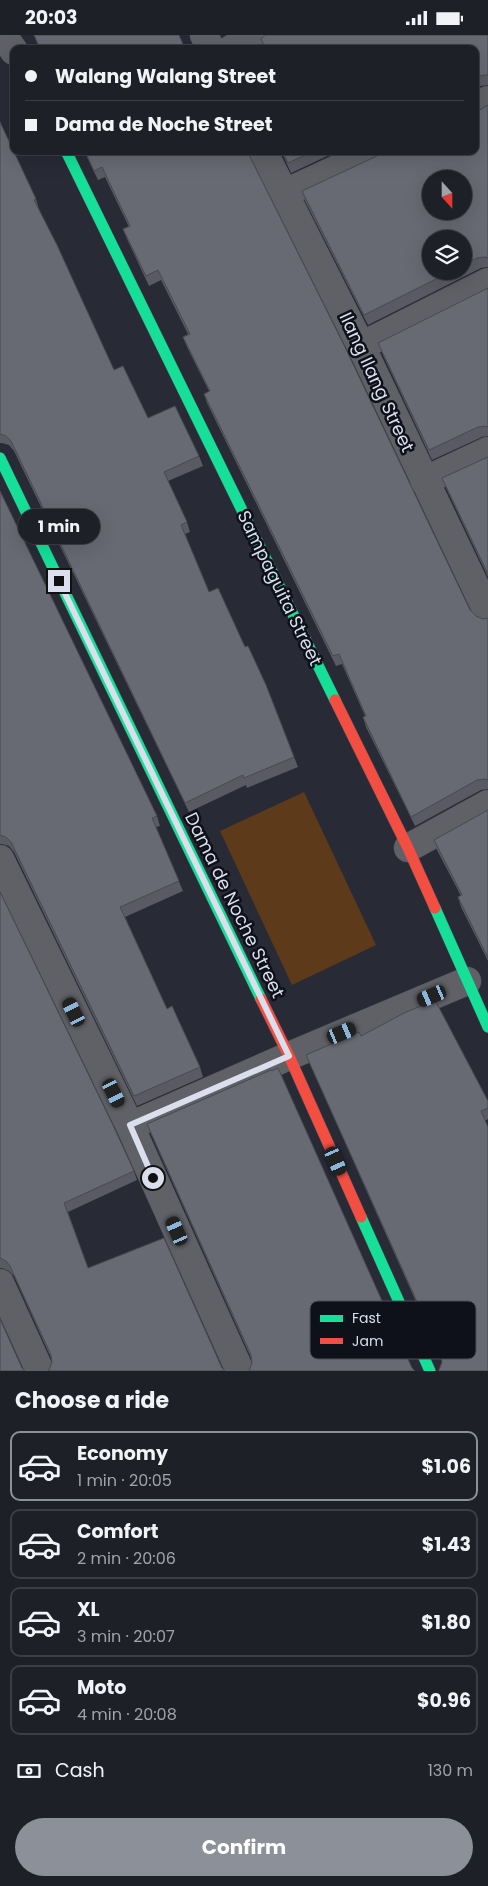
<!DOCTYPE html>
<meta charset="utf-8">
<style>
:root{--surface:#1e2028;--page:#262830;--text:#f1f3f6;--muted:#a1a3a8;--line:#3c3e45;--accent:#8c9099}
body{margin:0;font-family:Poppins,sans-serif;background:var(--page);color:var(--text);height:100vh;display:flex;flex-direction:column;font-size:19px;white-space:nowrap}
*{box-sizing:border-box;margin:0}
p{font-size:16px;color:var(--muted)}
.icon{flex:none;width:28px;height:28px;fill:none;stroke:currentColor;stroke-width:2;stroke-linecap:round;stroke-linejoin:round}
.map{position:relative;height:1336px;overflow:hidden}
.side{display:flex;flex-direction:column;background:var(--surface);flex:1}
.side>*{flex:none}
.hud{position:absolute;left:10px;top:10px;width:469px;height:110px;border-radius:10px;box-shadow:0 5px 20px #0002,0 0 0 1px var(--line);display:grid;align-content:center;height:110px;padding:0 15px;background:var(--surface)}
.needle{width:32px;rotate:159deg}
.controls{position:absolute;left:422px;top:135px;display:grid;gap:10px}
.controls a{display:grid;place-items:center;width:50px;height:50px;border-radius:50%;background:var(--surface);box-shadow:0 5px 20px #0002,0 0 0 1px var(--line);font-size:25px}
.end{position:absolute;width:22px;height:22px;margin:-11px;border:6px solid #dbdeed;background:#111;box-shadow:0 0 0 2px #111}
.from{border-radius:50%}
.bubble{position:absolute;height:35px;border-radius:18px;background:var(--surface);box-shadow:0 5px 20px #0002,0 0 0 1px var(--line);font-size:16px;font-weight:700;line-height:35px;text-align:center}
.car{position:absolute;width:15px;height:30px;margin:-15px -8px;border-radius:6px;box-shadow:0 0 4px 1px #0007;background:linear-gradient(#222 24%,#8ab4d8 0 40%,#222 0 76%,#8ab4d8 0 86%,#222 0)}
.hud b{display:flex;align-items:center;gap:18px;height:48px;font-size:19px}
.hud b+b{border-top:1px solid var(--line)}
.hud i{width:12px;height:12px;background:var(--text)}
ul{padding:0;list-style:none}
li{display:flex;align-items:center;gap:15px;height:70px;margin:0 10px 8px;padding:0 5px;border:2px solid var(--line);border-radius:10px}
li div{flex:1}
li b{display:block;font-size:19px}
li em{font-style:normal;font-weight:700}
li.on{border-color:var(--accent)}
li>.icon{width:45px;height:45px;stroke-width:1.5}
h2{padding:0 15px;font-size:22px;line-height:60px}
.pay{display:flex;align-items:center;gap:12px;height:55px;padding:0 15px;font-size:19px}
.pay p{margin-inline-start:auto}
.primary-button{display:flex;gap:10px;margin-top:auto;padding:10px 15px}
.primary-button a{flex:1;height:58px;border-radius:30px;background:var(--accent);color:#fff;font-size:20px;font-weight:700;line-height:58px;text-align:center}
.status{display:flex;justify-content:space-between;align-items:center;height:35px;padding:0 25px;background:var(--surface);direction:ltr}
.status svg{height:14px;fill:currentColor}
.map>svg:first-child{display:block}
.green{fill:#5d3a19}
.lines{fill:none;stroke-linecap:round;stroke-linejoin:round}
.street-casing{stroke:#454852;stroke-width:29}
.fast-casing{stroke:#454852;stroke-width:12}
.jam-casing{stroke:#454852;stroke-width:12}
.street{stroke:#606167;stroke-width:28}
.fast{stroke:#16e098;stroke-width:11}
.jam{stroke:#f24e42;stroke-width:11}
.wall{fill:#595a63;fill-rule:evenodd}
.building{fill:#676973;stroke:#484a50;fill-rule:evenodd}
.route{stroke:#dbdeed;stroke-width:6}
.labels{text-anchor:middle;dominant-baseline:central;stroke-width:5;stroke-linejoin:round;paint-order:stroke}
.street-label{font-size:18px;fill:#dbdeed;stroke:#0e101a}
.key{fill:#0e101a;stroke:#4c4e59;stroke-width:1}
.key-label{font-size:14px;fill:#dbdeed}
</style>
<div class="status"><b>20:03</b><svg viewBox="0 0 49 12"><path d="M0 12V9h3v3zM5 12V6h3v6zM10 12V3h3v9zM15 12V0h3v12zM26 1h20v11H26zM47 4h2v5h-2z"/></svg></div>
<div class="map">
<svg width="488" height="1336" viewBox="0 0 488 1336">
<rect width="100%" height="100%" fill="#282a36"/>
<path class="green" d="M 304,757 L 376,910 L 292,950 L 220,796 Z"/>
<g class="lines">
<defs>
<path id="street" d="M 3,0 L 14,16
M 204,0 L 211,14
M 231,14 L 257,0
M 475,71 L 488,65
M 263,116 L 361,311 L 488,578
M 285,158 L 376,116
M 361,311 L 488,247
M 424,446 L 488,416
M 408,813 L 488,769
M 0,824 L 130,1091 L 240,1336
M 130,1091 L 289,1021 L 467,946
M 0,1248 L 40,1336"/>
<path id="fast" d="M 66,116 L 335,665
M 0,423 L 261,964
M 435,873 L 488,992
M 361,1182 L 430,1336"/>
<path id="jam" d="M 335,665 L 408,813 L 435,873
M 261,964 L 289,1021 L 361,1182"/>
</defs>
<use href="#street" class="street-casing"/>
<use href="#fast" class="fast-casing"/>
<use href="#jam" class="jam-casing"/>
<use href="#street" class="street"/>
<use href="#fast" class="fast"/>
<use href="#jam" class="jam"/>
</g>
<path class="wall" d="M 488,0 L 488,50 L 481,51 L 475,54 L 475,14 L 264,10 L 261,4 Z
M 488,70 L 488,232 L 481,233 L 368,290 L 305,166 L 302,156 L 478,76 ZM 464,204 L 464,236 L 431,236 Z
M 0,87 L 36,164 L 39,174 L 114,335 L 148,383 L 199,421 L 203,431 L 168,446 L 187,487 L 190,497 L 185,499 L 209,557 L 245,612 L 266,650 L 298,732 L 247,753 L 246,750 L 189,777 L 14,416 L 9,410 L 2,408 L 0,408 Z
M 84,116 L 248,116 L 470,575 L 476,581 L 483,584 L 488,583 L 488,754 L 481,755 L 415,791 L 366,692 L 363,682 L 365,681 L 342,629 L 336,631 L 207,368 L 204,359 L 209,356 L 187,312 L 183,302 L 188,299 L 161,245 L 149,251 L 127,204 L 123,194 L 129,192 L 105,142 L 98,145 Z
M 281,116 L 338,116 L 291,138 Z
M 488,253 L 488,401 L 482,402 L 432,425 L 382,318 L 378,308 Z
M 488,422 L 488,542 L 446,453 L 442,443 Z
M 0,456 L 157,781 L 160,791 L 156,792 L 183,856 L 125,882 L 167,974 L 200,1032 L 203,1042 L 137,1071 L 14,817 L 9,811 L 2,809 L 0,809 Z
M 488,775 L 488,926 L 461,872 L 458,862 L 461,861 L 437,815 L 434,805 Z
M 0,857 L 134,1136 L 137,1145 L 68,1177 L 88,1233 L 222,1333 L 49,1335 L 52,1327 L 51,1323 L 14,1241 L 9,1236 L 2,1233 L 0,1233 Z
M 361,1001 L 488,1066 L 488,1084 L 485,1086 L 488,1336 L 439,1335 L 442,1327 L 441,1323 L 310,1029 L 306,1020 Z
M 147,1089 L 412,1333 L 252,1328 L 251,1323 L 151,1099 Z"/>
<path class="building" d="M 34,0 L 179,0 L 185,14 L 40,14 Z
M 265,0 L 488,0 L 488,40 L 486,40 L 478,41 L 475,43 L 475,14 L 254,14 L 264,10 L 261,4 Z
M 488,70 L 488,223 L 485,222 L 477,223 L 464,230 L 464,204 L 431,204 L 431,236 L 452,236 L 364,280 L 302,156 L 379,120 L 384,116 L 475,116 L 475,76 L 478,76 ZM 431,144 L 464,144 L 464,176 L 431,176 Z
M 0,87 L 36,164 L 34,165 L 57,210 L 114,335 L 123,331 L 148,383 L 175,371 L 199,421 L 164,437 L 187,487 L 181,490 L 209,557 L 218,553 L 245,612 L 248,611 L 266,650 L 294,722 L 244,743 L 243,740 L 185,768 L 11,406 L 6,401 L 0,399 Z
M 85,116 L 247,116 L 343,308 L 470,575 L 476,581 L 483,584 L 488,583 L 488,745 L 485,744 L 477,745 L 411,782 L 363,682 L 366,681 L 339,619 L 333,621 L 204,359 L 210,356 L 183,302 L 190,299 L 158,235 L 146,241 L 123,194 L 130,191 L 102,132 L 94,136 Z
M 282,116 L 314,116 L 288,128 Z
M 488,253 L 488,392 L 485,391 L 478,392 L 429,415 L 378,308 Z
M 488,422 L 488,539 L 442,443 Z
M 0,456 L 157,781 L 152,783 L 179,846 L 120,872 L 167,974 L 172,971 L 200,1032 L 134,1061 L 11,807 L 6,802 L 0,800 Z
M 488,775 L 488,923 L 458,862 L 462,860 L 434,805 Z
M 0,857 L 112,1088 L 134,1136 L 64,1168 L 88,1233 L 164,1203 L 222,1333 L 225,1336 L 48,1336 L 49,1335 L 52,1327 L 51,1320 L 10,1231 L 6,1226 L 0,1223 Z
M 435,965 L 488,1066 L 488,1073 L 481,1076 L 488,1092 L 488,1336 L 438,1336 L 439,1335 L 442,1327 L 441,1320 L 306,1020 L 359,997 L 361,1001 L 404,978 Z
M 278,1033 L 412,1333 L 415,1336 L 249,1336 L 252,1328 L 251,1320 L 147,1089 L 271,1035 L 272,1036 Z
M 0,1284 L 22,1333 L 25,1336 L 0,1336 Z"/>
<g class="lines">
<path class="route" d="M 59,546 L 289,1021 L 130,1090 L 153,1143"/>
</g>
<g class="labels">
<g class="street-label">
<text transform="translate(377 347) rotate(65)">Ilang Ilang Street</text>
<text transform="translate(280 553) rotate(64)">Sampaguita Street</text>
<text transform="translate(235 870) rotate(64)">Dama de Noche Street</text>
</g>
</g>
<rect x="310" y="1266" width="166" height="58" rx="8" class="key"/>
<rect x="320" y="1280" width="23" height="7" fill="#16e098"/>
<rect x="320" y="1303" width="23" height="6" fill="#f24e42"/>
<g class="key-label">
<text x="352" y="1288">Fast</text>
<text x="352" y="1311">Jam</text>
</g>
</svg>
<div class="controls">
<a><svg class="needle" viewBox="-14 -14 28 28"><path d="M0-13l5 13h-10z" fill="#e53935"/><path d="M0 13l5-13h-10z" fill="#a1a3a8"/></svg></a>
<a><svg class="icon" aria-label="layers" viewBox="0 0 24 24"><path d="M12 4l9 5-9 5-9-5zM3 14l9 5 9-5"/></svg></a>
</div>
<i class="end from" style="left:153px;top:1143px"></i>
<i class="end" style="left:59px;top:546px"></i>
<div class="bubble" style="left:18px;top:474px;width:82px">1 min</div>
<i class="car" style="left:432px;top:961px;rotate:247deg"></i>
<i class="car" style="left:74px;top:977px;rotate:334deg"></i>
<i class="car" style="left:342px;top:998px;rotate:67deg"></i>
<i class="car" style="left:114px;top:1058px;rotate:154deg"></i>
<i class="car" style="left:336px;top:1126px;rotate:156deg"></i>
<i class="car" style="left:177px;top:1196px;rotate:336deg"></i>
<div class="hud">
<b><i class="from"></i>Walang Walang Street</b>
<b><i></i>Dama de Noche Street</b>
</div>
</div>
<section class="side">
<h2>Choose a ride</h2>
<ul>
<li class="on"><svg class="icon" aria-label="car" viewBox="0 0 24 24"><path d="M5 17H2v-5l4-1 3-4h7l3 4 3 1v5h-3M9 17h6M6 11h13"/><circle cx="7" cy="17" r="2"/><circle cx="17" cy="17" r="2"/></svg><div><b>Economy</b><p>1 min · 20:05</p></div><em>$1.06</em></li>
<li><svg class="icon" aria-label="car" viewBox="0 0 24 24"><path d="M5 17H2v-5l4-1 3-4h7l3 4 3 1v5h-3M9 17h6M6 11h13"/><circle cx="7" cy="17" r="2"/><circle cx="17" cy="17" r="2"/></svg><div><b>Comfort</b><p>2 min · 20:06</p></div><em>$1.43</em></li>
<li><svg class="icon" aria-label="car" viewBox="0 0 24 24"><path d="M5 17H2v-5l4-1 3-4h7l3 4 3 1v5h-3M9 17h6M6 11h13"/><circle cx="7" cy="17" r="2"/><circle cx="17" cy="17" r="2"/></svg><div><b>XL</b><p>3 min · 20:07</p></div><em>$1.80</em></li>
<li><svg class="icon" aria-label="car" viewBox="0 0 24 24"><path d="M5 17H2v-5l4-1 3-4h7l3 4 3 1v5h-3M9 17h6M6 11h13"/><circle cx="7" cy="17" r="2"/><circle cx="17" cy="17" r="2"/></svg><div><b>Moto</b><p>4 min · 20:08</p></div><em>$0.96</em></li>
</ul>
<div class="pay"><svg class="icon" aria-label="cash" viewBox="0 0 24 24"><path d="M3 7h18v10H3z"/><circle cx="12" cy="12" r="2"/></svg>Cash<p>130 m</p></div>
<div class="primary-button"><a>Confirm</a></div>
</section>
